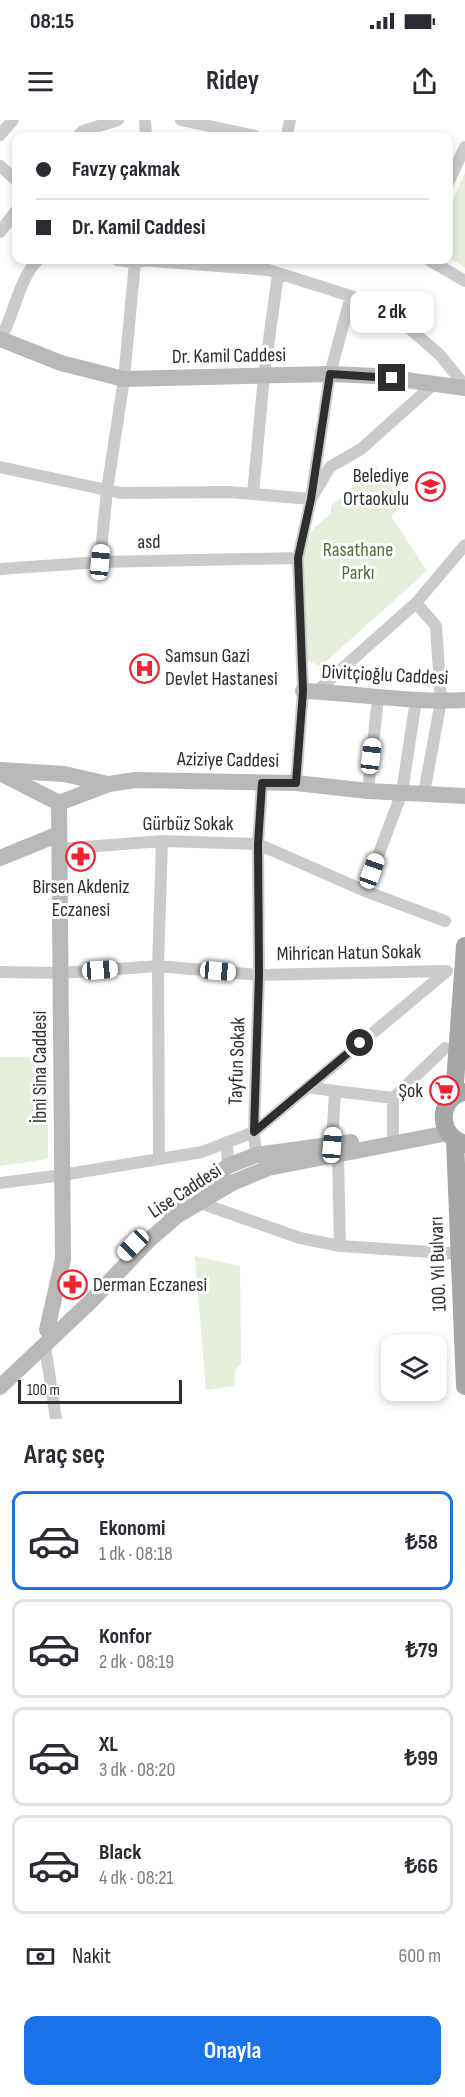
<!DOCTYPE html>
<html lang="tr">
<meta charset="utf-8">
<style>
:root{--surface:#fff;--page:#f7f7f7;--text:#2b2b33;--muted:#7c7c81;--line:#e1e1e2;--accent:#1a73e8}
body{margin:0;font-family:"Sofia Sans Condensed",sans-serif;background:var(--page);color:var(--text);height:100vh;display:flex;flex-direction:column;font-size:22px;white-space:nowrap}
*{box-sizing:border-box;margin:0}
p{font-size:20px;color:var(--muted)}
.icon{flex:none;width:33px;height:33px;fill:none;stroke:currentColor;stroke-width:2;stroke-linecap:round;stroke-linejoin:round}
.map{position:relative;height:1299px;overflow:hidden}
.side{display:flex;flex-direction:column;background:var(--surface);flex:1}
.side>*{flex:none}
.top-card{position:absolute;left:12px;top:12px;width:441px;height:132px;border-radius:12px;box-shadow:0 3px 9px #0003;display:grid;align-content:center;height:132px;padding:0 24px;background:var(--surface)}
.buttons{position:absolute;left:381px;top:1215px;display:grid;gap:12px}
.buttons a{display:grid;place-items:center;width:66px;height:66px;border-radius:12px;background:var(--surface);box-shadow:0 3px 9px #0003;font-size:30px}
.scale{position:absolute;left:18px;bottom:15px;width:164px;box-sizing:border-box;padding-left:6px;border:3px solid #2e2e2e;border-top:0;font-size:16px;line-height:21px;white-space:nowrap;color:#2e2e2e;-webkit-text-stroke:4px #fff;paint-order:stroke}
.end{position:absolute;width:27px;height:27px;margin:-14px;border:8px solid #2e2e2e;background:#fff;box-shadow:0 0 0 3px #fff}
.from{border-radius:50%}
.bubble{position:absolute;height:42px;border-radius:12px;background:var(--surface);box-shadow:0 3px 9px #0003;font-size:20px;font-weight:700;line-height:42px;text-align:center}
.car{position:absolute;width:18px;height:36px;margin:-18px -9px;border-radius:8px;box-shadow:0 0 4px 2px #0007;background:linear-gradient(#fff 24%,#345 0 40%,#fff 0 76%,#345 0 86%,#fff 0)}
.top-card b{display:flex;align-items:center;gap:21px;height:57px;font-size:22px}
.top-card b+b{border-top:2px solid var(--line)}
.top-card i{width:15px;height:15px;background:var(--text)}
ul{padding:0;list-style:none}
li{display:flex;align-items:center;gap:18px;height:99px;margin:0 12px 9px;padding:0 12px;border:3px solid var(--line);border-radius:12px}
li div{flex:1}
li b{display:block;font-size:22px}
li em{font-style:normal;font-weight:700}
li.selected{border-color:var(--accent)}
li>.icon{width:54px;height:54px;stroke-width:1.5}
h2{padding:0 24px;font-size:27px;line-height:72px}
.pay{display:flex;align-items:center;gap:15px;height:66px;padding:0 24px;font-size:22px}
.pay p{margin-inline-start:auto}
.primary-button{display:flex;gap:12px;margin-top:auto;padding:12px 24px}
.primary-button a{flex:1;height:69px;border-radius:12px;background:var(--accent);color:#fff;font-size:24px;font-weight:700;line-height:69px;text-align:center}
.status{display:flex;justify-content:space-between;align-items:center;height:42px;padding:0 30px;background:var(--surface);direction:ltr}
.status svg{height:16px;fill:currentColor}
header{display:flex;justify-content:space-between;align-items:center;height:78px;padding:0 24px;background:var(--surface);font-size:27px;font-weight:700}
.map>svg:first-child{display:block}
.green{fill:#e5eddb}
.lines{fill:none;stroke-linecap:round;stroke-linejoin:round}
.street{stroke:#cbcbcb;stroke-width:12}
.secondary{stroke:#b8b8b8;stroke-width:16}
.primary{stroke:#a6a6a6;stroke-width:18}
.route{stroke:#2e2e2e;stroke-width:8}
.labels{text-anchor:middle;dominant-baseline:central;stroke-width:6;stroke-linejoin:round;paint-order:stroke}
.street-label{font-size:20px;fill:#2e2e2e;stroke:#fff}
.poi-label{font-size:20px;fill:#2e2e2e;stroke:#fff;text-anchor:end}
.park-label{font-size:20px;fill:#516e38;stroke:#fff}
</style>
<div class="status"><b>08:15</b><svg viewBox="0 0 49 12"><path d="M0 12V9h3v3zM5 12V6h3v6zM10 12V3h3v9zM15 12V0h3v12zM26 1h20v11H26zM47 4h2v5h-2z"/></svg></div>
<header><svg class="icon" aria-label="menu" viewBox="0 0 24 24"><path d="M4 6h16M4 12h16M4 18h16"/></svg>Ridey<svg class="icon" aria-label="share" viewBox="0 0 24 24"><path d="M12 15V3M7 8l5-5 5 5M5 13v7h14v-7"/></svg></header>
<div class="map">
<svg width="465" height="1299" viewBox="0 0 465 1299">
<rect width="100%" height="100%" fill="#fff"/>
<path class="green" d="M 465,53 L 465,148 L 449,137 L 449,89 Z
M 377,347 L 403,385 L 391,396 L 427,451 L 321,546 L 307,541 L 304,435 L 312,410 L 331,393 L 331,386 Z
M 0,937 L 48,937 L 48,1039 L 0,1046 Z
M 195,1136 L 240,1146 L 241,1244 L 235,1250 L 234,1266 L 206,1270 Z"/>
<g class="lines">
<path class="street" d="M 145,0 L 146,16
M 181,0 L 255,16
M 0,15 L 13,0
M 78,16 L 83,11 L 118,0
M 287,16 L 290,0
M 0,46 L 16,60
M 448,63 L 465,27
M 0,112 L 16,91
M 117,140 L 135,142
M 429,140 L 465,161
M 153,141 L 268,150 L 351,176 L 410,209 L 440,235 L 465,266
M 0,220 C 14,196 19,158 38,140
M 0,347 L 121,373 L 229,372 L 311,379 L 330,347 L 361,329 L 435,263
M 253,374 L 264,256 L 278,154
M 100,442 L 107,370 L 124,259 L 135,142 L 153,140
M 0,449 L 100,442 L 298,438
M 416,483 L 436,506 L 441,581 L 424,673
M 317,571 L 416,483 L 465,425
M 296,663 L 303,571 L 298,438 L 311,379 L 330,254 L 351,176
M 368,671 L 378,578
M 59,729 L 162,721 L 258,724 L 365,771 L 445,801
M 365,771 L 402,672 L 416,580
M 0,852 L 61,853 L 158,846 L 259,855 L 447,851
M 308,967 L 335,971 L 332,1025
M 335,971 L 393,978
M 393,1015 L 393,978 L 445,928
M 227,1022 L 228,1046
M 256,1035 L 254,1012 L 447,851
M 338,1035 L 340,1126
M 159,1039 L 158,846 L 162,721
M 0,1063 L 62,1055 L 202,1032 L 254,1012 L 259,855 L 258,724 L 262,663
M 200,1083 L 300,1118 L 340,1126 L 460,1134
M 45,1226 L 56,1299"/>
<path class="secondary" d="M 0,219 L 61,243 L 124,259 L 330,254 L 376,256 L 465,268
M 303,571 C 357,573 410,583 465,580
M 0,650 L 64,654 L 108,664
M 0,653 L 59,683 L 109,664 L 135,660 L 296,663 L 368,671 L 465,676
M 0,738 L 59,714
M 171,1091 L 228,1046 L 256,1035 L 351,1022
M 47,1210 L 63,1139 L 59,683
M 0,1267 L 90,1182 L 149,1120 L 178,1095 L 232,1063 L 268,1048 L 448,1013"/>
<path class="primary" d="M 463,972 C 436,980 438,1017 465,1024
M 454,976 L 465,826
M 455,1020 L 465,1266"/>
</g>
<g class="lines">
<path class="route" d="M 360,923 L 254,1012 L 259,855 L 258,724 L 262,663 L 296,663 L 303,571 L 298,438 L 311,379 L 330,254 L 392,258"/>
</g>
<defs>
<symbol id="school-ring" viewBox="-11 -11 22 22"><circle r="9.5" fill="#fff" stroke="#f32332" stroke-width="1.5"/><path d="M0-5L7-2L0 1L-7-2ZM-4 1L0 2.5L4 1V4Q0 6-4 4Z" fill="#f32332"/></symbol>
<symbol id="hospital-ring" viewBox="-11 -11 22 22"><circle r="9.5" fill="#fff" stroke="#f32332" stroke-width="1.5"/><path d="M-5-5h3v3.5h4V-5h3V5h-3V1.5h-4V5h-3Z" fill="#f32332"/></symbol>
<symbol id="pharmacy-ring" viewBox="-11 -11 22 22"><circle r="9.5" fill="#fff" stroke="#f32332" stroke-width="1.5"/><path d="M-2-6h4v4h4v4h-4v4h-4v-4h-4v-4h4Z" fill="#f32332"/></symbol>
<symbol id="supermarket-ring" viewBox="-11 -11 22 22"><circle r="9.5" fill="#fff" stroke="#f32332" stroke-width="1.5"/><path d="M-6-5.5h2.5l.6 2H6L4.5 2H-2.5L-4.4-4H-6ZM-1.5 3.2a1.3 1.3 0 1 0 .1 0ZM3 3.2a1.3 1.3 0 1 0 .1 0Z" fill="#f32332"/></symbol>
</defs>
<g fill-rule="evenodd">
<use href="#school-ring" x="414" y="350" width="33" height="33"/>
<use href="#hospital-ring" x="128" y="532" width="33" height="33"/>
<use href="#pharmacy-ring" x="64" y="720" width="33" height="33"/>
<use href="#supermarket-ring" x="428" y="954" width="33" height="33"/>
<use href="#pharmacy-ring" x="56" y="1148" width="33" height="33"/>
</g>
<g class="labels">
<g class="street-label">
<text transform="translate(229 236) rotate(-1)">Dr. Kamil Caddesi</text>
<text transform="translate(149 422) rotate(-1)">asd</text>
<text transform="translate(385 555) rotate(3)">Divitçioğlu Caddesi</text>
<text transform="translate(228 640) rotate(1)">Aziziye Caddesi</text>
<text x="188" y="704">Gürbüz Sokak</text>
<text transform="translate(349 833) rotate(-1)">Mihrican Hatun Sokak</text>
<text transform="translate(237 941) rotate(-88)">Tayfun Sokak</text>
<text transform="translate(40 947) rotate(-90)">İbni Sina Caddesi</text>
<text transform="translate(185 1071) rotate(-33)">Lise Caddesi</text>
<text transform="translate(438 1144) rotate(-92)">100. Yıl Bulvarı</text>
</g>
<g class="poi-label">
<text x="409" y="356">Belediye<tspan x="409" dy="23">Ortaokulu</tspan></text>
<text x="165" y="536" text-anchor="start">Samsun Gazi<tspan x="165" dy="23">Devlet Hastanesi</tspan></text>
<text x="81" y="767" text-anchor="middle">Birsen Akdeniz<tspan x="81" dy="23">Eczanesi</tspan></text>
<text x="423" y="971">Şok</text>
<text x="93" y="1165" text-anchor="start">Derman Eczanesi</text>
</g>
<g class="park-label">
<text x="358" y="430">Rasathane<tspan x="358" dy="23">Parkı</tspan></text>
</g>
</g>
</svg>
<div class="buttons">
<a><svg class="icon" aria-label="layers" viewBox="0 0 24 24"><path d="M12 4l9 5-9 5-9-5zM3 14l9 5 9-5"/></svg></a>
</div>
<div class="scale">100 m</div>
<i class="end from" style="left:360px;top:923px"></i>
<i class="end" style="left:392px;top:258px"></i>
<div class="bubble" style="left:350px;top:171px;width:84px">2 dk</div>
<i class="car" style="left:100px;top:442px;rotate:6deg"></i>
<i class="car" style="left:371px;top:636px;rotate:7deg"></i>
<i class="car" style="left:372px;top:751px;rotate:20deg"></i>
<i class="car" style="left:100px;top:850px;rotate:86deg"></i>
<i class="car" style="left:218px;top:851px;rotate:95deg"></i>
<i class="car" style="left:332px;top:1025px;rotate:4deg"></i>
<i class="car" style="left:133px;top:1125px;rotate:225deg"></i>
<div class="top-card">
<b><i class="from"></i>Favzy çakmak</b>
<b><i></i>Dr. Kamil Caddesi</b>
</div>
</div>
<section class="side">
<h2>Araç seç</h2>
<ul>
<li class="selected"><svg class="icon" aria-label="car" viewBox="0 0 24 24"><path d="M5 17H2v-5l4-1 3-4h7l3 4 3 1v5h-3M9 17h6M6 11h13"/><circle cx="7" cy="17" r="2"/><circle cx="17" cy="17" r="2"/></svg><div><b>Ekonomi</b><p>1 dk · 08:18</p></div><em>₺58</em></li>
<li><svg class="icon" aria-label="car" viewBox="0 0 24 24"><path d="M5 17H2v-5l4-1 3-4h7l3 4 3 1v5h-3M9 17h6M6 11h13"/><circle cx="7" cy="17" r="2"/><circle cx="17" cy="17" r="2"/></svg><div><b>Konfor</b><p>2 dk · 08:19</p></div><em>₺79</em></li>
<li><svg class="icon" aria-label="car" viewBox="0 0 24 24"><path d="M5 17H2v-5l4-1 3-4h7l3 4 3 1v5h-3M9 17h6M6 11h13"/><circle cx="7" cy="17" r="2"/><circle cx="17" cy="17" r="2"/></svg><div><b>XL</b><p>3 dk · 08:20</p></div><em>₺99</em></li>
<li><svg class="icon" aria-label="car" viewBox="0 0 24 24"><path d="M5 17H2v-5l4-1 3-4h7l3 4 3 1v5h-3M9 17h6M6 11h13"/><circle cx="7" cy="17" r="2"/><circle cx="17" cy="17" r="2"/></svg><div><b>Black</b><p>4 dk · 08:21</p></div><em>₺66</em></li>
</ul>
<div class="pay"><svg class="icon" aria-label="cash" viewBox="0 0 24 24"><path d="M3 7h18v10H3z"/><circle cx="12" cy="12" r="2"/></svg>Nakit<p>600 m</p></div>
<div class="primary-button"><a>Onayla</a></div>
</section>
